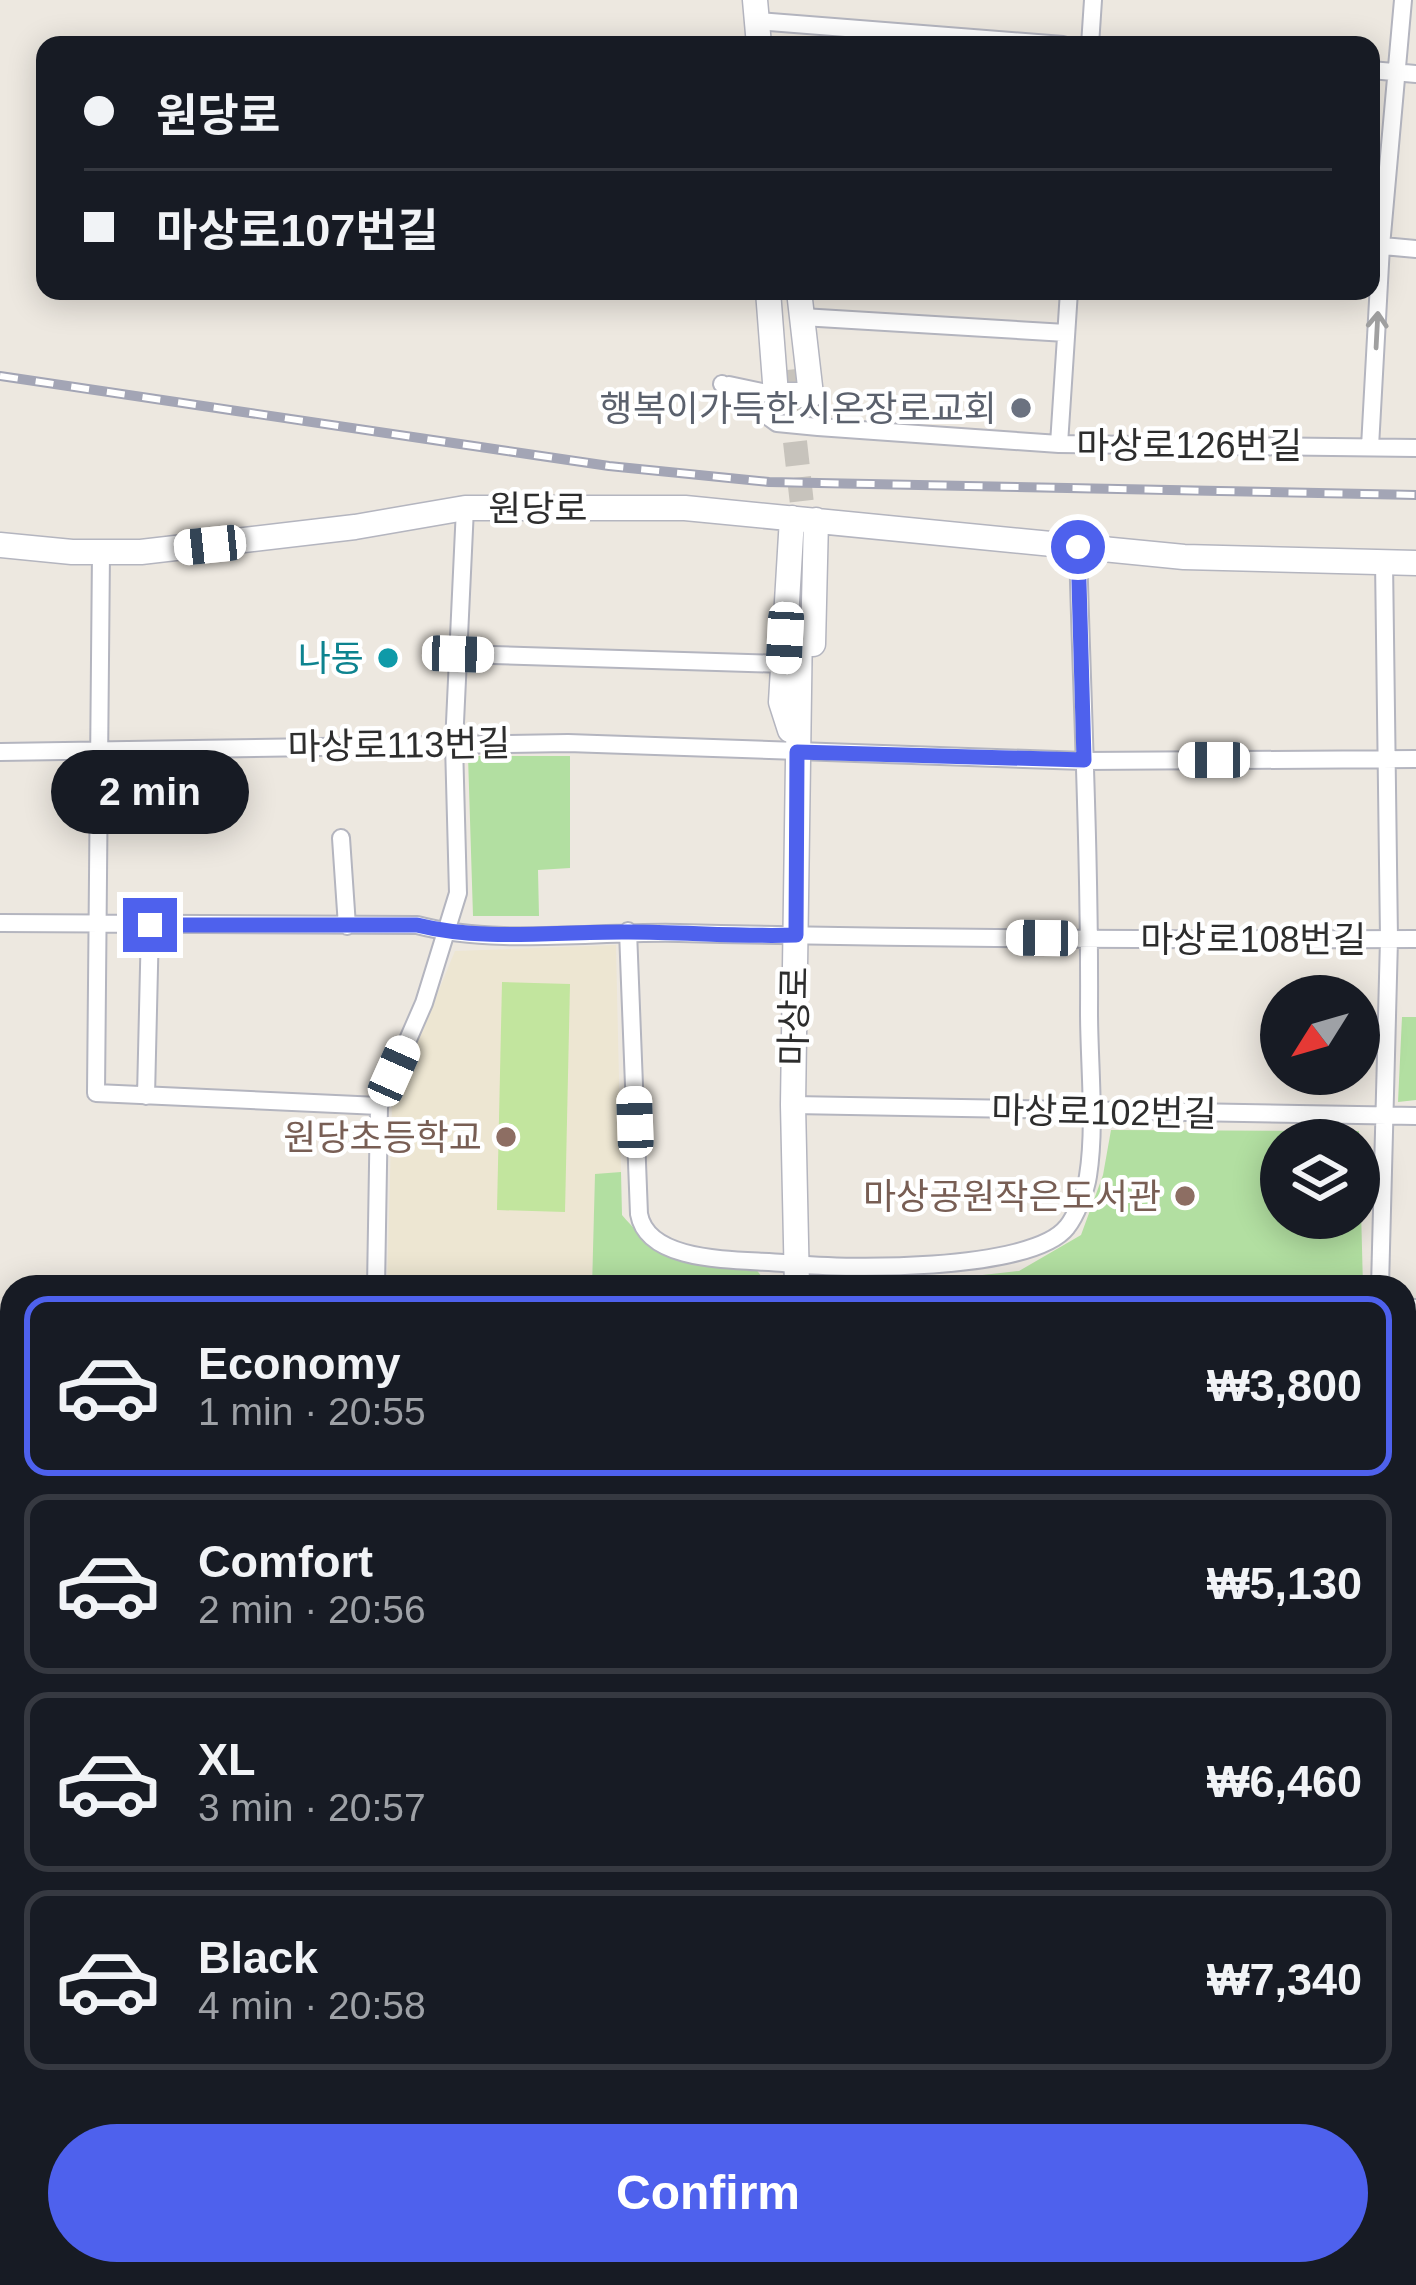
<!DOCTYPE html>
<meta charset="utf-8">
<style>
:root{--surface:#171b24;--page:#242831;--text:#f1f3f6;--muted:#9ea1a6;--line:#363941;--accent:#4e61ed}
body{margin:0;font-family:Helvetica,"Noto Sans KR",sans-serif;background:var(--page);color:var(--text);height:100vh;display:flex;flex-direction:column;font-size:45px;white-space:nowrap}
*{box-sizing:border-box;margin:0}
p{font-size:39px;color:var(--muted)}
.icon{flex:none;width:66px;height:66px;fill:none;stroke:currentColor;stroke-width:2;stroke-linecap:round;stroke-linejoin:round}
.map{position:relative;flex:1;overflow:hidden}
.panel{position:absolute;left:0px;top:1275px;width:1416px;height:1011px;display:flex;flex-direction:column;background:var(--surface);border-radius:36px 36px 0 0;box-shadow:0 6px 30px #0003}
.panel>*{flex:none}
.top-card{position:absolute;left:36px;top:36px;width:1344px;height:264px;border-radius:24px;box-shadow:0 6px 30px #0003;display:grid;align-content:center;height:264px;padding:0 48px;background:var(--surface)}
.needle{width:78px;rotate:233deg}
.controls{position:absolute;left:1260px;top:975px;display:grid;gap:24px}
.controls a{display:grid;place-items:center;width:120px;height:120px;border-radius:50%;background:var(--surface);box-shadow:0 6px 30px #0003;font-size:60px}
.end{position:absolute;width:54px;height:54px;margin:-27px;border:15px solid #4e61ed;background:#fff;box-shadow:0 0 0 6px #fff}
.from{border-radius:50%}
.bubble{position:absolute;height:84px;border-radius:42px;background:var(--surface);box-shadow:0 6px 30px #0003;font-size:39px;font-weight:700;line-height:84px;text-align:center}
.car{position:absolute;width:36px;height:72px;margin:-36px -18px;border-radius:15px;box-shadow:0 0 9px 3px #0007;background:linear-gradient(#fff 24%,#345 0 40%,#fff 0 76%,#345 0 86%,#fff 0)}
.top-card b{display:flex;align-items:center;gap:42px;height:114px;font-size:45px}
.top-card b+b{border-top:3px solid var(--line)}
.top-card i{width:30px;height:30px;background:var(--text)}
ul{padding:21px 0 0;list-style:none}
li{display:flex;align-items:center;gap:36px;height:180px;margin:0 24px 18px;padding:0 24px;border:6px solid var(--line);border-radius:24px}
li div{flex:1}
li b{display:block;font-size:45px}
li em{font-style:normal;font-weight:700}
li.active{border-color:var(--accent)}
li>.icon{width:108px;height:108px;stroke-width:1.5}
.action{display:flex;gap:24px;margin-top:auto;padding:24px 48px}
.action a{flex:1;height:138px;border-radius:72px;background:var(--accent);color:#fff;font-size:48px;font-weight:700;line-height:138px;text-align:center}
.map>svg:first-child{display:block}
.education{fill:#ede6d2}
.green{fill:#b2dfa1;fill-rule:evenodd}
.pitch{fill:#c2e59e}
.lines{fill:none;stroke-linecap:round;stroke-linejoin:round}
.secondary-tunnel{stroke:#c7c3bc;stroke-width:24;stroke-dasharray:24 12;stroke-linecap:butt}
.street-casing{stroke:#b4b5bf;stroke-width:20}
.secondary-casing{stroke:#b4b5bf;stroke-width:27}
.street{stroke:#fff;stroke-width:16}
.secondary{stroke:#fff;stroke-width:24}
.rail-casing{stroke:#a3a5b5;stroke-width:10}
.rail{stroke:#fff;stroke-width:6;stroke-dasharray:18;stroke-linecap:butt}
.oneway{stroke:#a0a0a0}
.route{stroke:#4e61ed;stroke-width:15}
.worship-dot{fill:#6b7280;stroke:#fff;stroke-width:4.5}
.culture-dot{fill:#0f9aa8;stroke:#fff;stroke-width:4.5}
.education-dot{fill:#8d6e63;stroke:#fff;stroke-width:4.5}
.labels{text-anchor:middle;dominant-baseline:central;stroke-width:9;stroke-linejoin:round;paint-order:stroke}
.worship-label{font-size:36px;fill:#5b616d;stroke:#fff;text-anchor:end}
.street-label{font-size:36px;fill:#2d2d2d;stroke:#fff}
.culture-label{font-size:36px;fill:#0d838f;stroke:#fff;text-anchor:end}
.education-label{font-size:36px;fill:#785e54;stroke:#fff;text-anchor:end}
</style>
<div class="map">
<svg width="1416" height="2285" viewBox="0 0 1416 2285">
<rect width="100%" height="100%" fill="#ede8e0"/>
<path class="education" d="M 616,945 L 621,1172 L 595,1175 L 592,1287 L 387,1287 L 392,1103 L 455,951 Z"/>
<path class="green" d="M 468,756 L 570,756 L 570,868 L 538,870 L 539,916 L 473,916 Z
M 1402,1017 L 1416,1017 L 1416,1100 L 1398,1102 Z
M 1111,1130 L 1359,1131 L 1363,1287 L 823,1287 L 824,1279 L 947,1279 L 1019,1271 L 1081,1235 L 1103,1175 ZM 1359,1140 L 1359,1218 L 1281,1218 L 1281,1140 Z
M 621,1172 L 622,1215 C 666,1267 691,1262 755,1268 L 770,1287 L 592,1287 L 595,1174 Z
M 1404,1602 L 1416,1610 L 1416,2036 L 1404,2046 Z
M 0,1786 L 12,1788 L 12,2067 L 0,2065 Z"/>
<path class="pitch" d="M 502,982 L 570,984 L 565,1212 L 497,1210 Z"/>
<g class="lines">
<path class="secondary-tunnel" d="M 787,370 L 803,513 L 800,623"/>
<defs>
<path id="street" d="M 757,21 L 1063,45
M 1090,45 L 1093,0
M 1371,70 L 1416,74
M 1372,245 L 1416,249
M 802,317 L 1066,333
M 722,384 L 777,423 L 818,427 L 1059,444 L 1416,448
M 729,385 L 776,395
M 1059,444 L 1069,291
M 1370,447 L 1381,246 L 1403,0
M 101,552 L 96,1093 L 379,1106
M 458,654 L 784,664
M 0,752 L 568,743 L 1084,761 L 1416,759
M 341,838 L 347,926
M 0,923 L 417,925 C 497,946 595,931 679,933 C 925,939 1171,940 1416,939
M 628,931 L 639,1214 C 648,1265 742,1259 783,1263 C 839,1270 1032,1272 1067,1227 C 1076,1216 1086,1190 1088,1176 C 1096,1126 1089,1063 1089,1012 C 1090,857 1082,702 1078,547
M 146,1096 L 150,925
M 793,1105 L 1416,1116
M 376,1287 L 379,1106 L 424,1003 L 458,893 L 454,744 L 465,508
M 1380,1287 L 1389,939 L 1384,561
M 1404,1308 L 1416,1308
M 1404,1571 L 1416,1592
M 0,1772 L 12,1771
M 1404,2157 L 1416,2151
M 0,2222 L 12,2227
M 126,2274 L 154,2285
M 931,2274 L 933,2285
M 1029,2285 L 1059,2274"/>
<path id="secondary" d="M 755,0 L 759,45
M 768,291 L 776,395 L 811,395 L 799,291
M 0,545 L 72,552 L 141,552 L 355,527 L 465,508 L 685,508 L 1184,557 L 1416,563
M 813,644 L 816,520
M 790,730 L 781,702 L 792,518
M 797,1287 L 793,1105 L 800,623
M 1277,2274 L 1284,2285"/>
</defs>
<use href="#street" class="street-casing"/>
<use href="#secondary" class="secondary-casing"/>
<use href="#street" class="street"/>
<use href="#secondary" class="secondary"/>
<defs>
<path id="rail" d="M 0,376 L 609,466 L 769,482 L 1416,495"/>
</defs>
<use href="#rail" class="rail-casing"/>
<use href="#rail" class="rail"/>
</g>
<defs><path id="oneway-shaft" d="M-6 0H5M1.5-3L5.5 0L1.5 3" fill="none" stroke-width="1.6" stroke-linecap="round" stroke-linejoin="round" transform="scale(3)"/></defs>
<use class="oneway" href="#oneway-shaft" transform="translate(1377 330) rotate(-87)"/>
<g class="lines">
<path class="route" d="M 150,925 L 417,925 C 485,942 559,931 629,932 C 685,932 740,937 796,935 L 797,752 L 1084,760 L 1078,547"/>
</g>
<circle class="worship-dot" cx="1021" cy="408" r="12"/>
<circle class="culture-dot" cx="388" cy="658" r="12"/>
<g class="education-dot">
<circle cx="506" cy="1137" r="12"/>
<circle cx="1185" cy="1196" r="12"/>
</g>
<g class="labels">
<g class="worship-label">
<text x="997" y="408">행복이가득한시온장로교회</text>
</g>
<g class="street-label">
<text x="1189" y="445">마상로126번길</text>
<text x="538" y="508">원당로</text>
<text transform="translate(399 745) rotate(-1)">마상로113번길</text>
<text x="1253" y="939">마상로108번길</text>
<text transform="translate(794 1016) rotate(-89)">마상로</text>
<text transform="translate(1104 1112) rotate(1)">마상로102번길</text>
</g>
<g class="culture-label">
<text x="364" y="658">나동</text>
</g>
<g class="education-label">
<text x="482" y="1137">원당초등학교</text>
<text x="1161" y="1196">마상공원작은도서관</text>
</g>
</g>
</svg>
<div class="controls">
<a><svg class="needle" viewBox="-14 -14 28 28"><path d="M0-13l5 13h-10z" fill="#e53935"/><path d="M0 13l5-13h-10z" fill="#9ea1a6"/></svg></a>
<a><svg class="icon" aria-label="layers" viewBox="0 0 24 24"><path d="M12 4l9 5-9 5-9-5zM3 14l9 5 9-5"/></svg></a>
</div>
<i class="end from" style="left:1078px;top:547px"></i>
<i class="end" style="left:150px;top:925px"></i>
<div class="bubble" style="left:51px;top:750px;width:198px">2 min</div>
<i class="car" style="left:210px;top:545px;rotate:264deg"></i>
<i class="car" style="left:785px;top:638px;rotate:183deg"></i>
<i class="car" style="left:458px;top:654px;rotate:92deg"></i>
<i class="car" style="left:1214px;top:760px;rotate:270deg"></i>
<i class="car" style="left:1042px;top:938px;rotate:271deg"></i>
<i class="car" style="left:394px;top:1071px;rotate:24deg"></i>
<i class="car" style="left:635px;top:1122px;rotate:358deg"></i>
<div class="top-card">
<b><i class="from"></i>원당로</b>
<b><i></i>마상로107번길</b>
</div>
<section class="panel">
<ul>
<li class="active"><svg class="icon" aria-label="car" viewBox="0 0 24 24"><path d="M5 17H2v-5l4-1 3-4h7l3 4 3 1v5h-3M9 17h6M6 11h13"/><circle cx="7" cy="17" r="2"/><circle cx="17" cy="17" r="2"/></svg><div><b>Economy</b><p>1 min · 20:55</p></div><em>₩3,800</em></li>
<li><svg class="icon" aria-label="car" viewBox="0 0 24 24"><path d="M5 17H2v-5l4-1 3-4h7l3 4 3 1v5h-3M9 17h6M6 11h13"/><circle cx="7" cy="17" r="2"/><circle cx="17" cy="17" r="2"/></svg><div><b>Comfort</b><p>2 min · 20:56</p></div><em>₩5,130</em></li>
<li><svg class="icon" aria-label="car" viewBox="0 0 24 24"><path d="M5 17H2v-5l4-1 3-4h7l3 4 3 1v5h-3M9 17h6M6 11h13"/><circle cx="7" cy="17" r="2"/><circle cx="17" cy="17" r="2"/></svg><div><b>XL</b><p>3 min · 20:57</p></div><em>₩6,460</em></li>
<li><svg class="icon" aria-label="car" viewBox="0 0 24 24"><path d="M5 17H2v-5l4-1 3-4h7l3 4 3 1v5h-3M9 17h6M6 11h13"/><circle cx="7" cy="17" r="2"/><circle cx="17" cy="17" r="2"/></svg><div><b>Black</b><p>4 min · 20:58</p></div><em>₩7,340</em></li>
</ul>
<div class="action"><a>Confirm</a></div>
</section>
</div>
